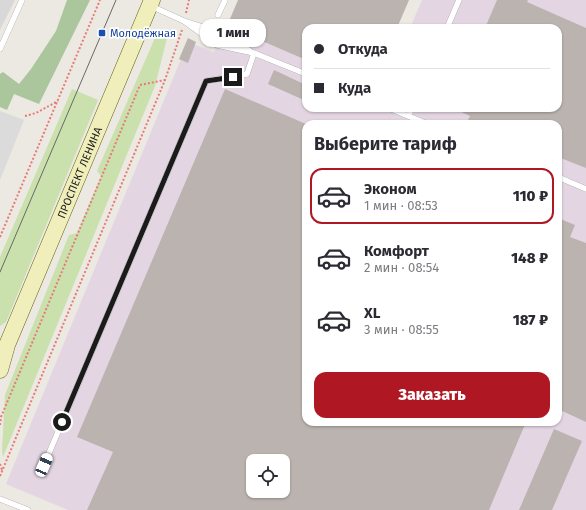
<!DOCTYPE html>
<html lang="ru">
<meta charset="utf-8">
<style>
:root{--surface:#fff;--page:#f2f2f3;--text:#2b2b33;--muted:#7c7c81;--line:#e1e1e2;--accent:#af1823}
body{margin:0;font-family:"Fira Sans",sans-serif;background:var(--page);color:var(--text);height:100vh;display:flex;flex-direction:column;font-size:15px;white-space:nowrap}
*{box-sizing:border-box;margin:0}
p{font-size:13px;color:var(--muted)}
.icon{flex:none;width:22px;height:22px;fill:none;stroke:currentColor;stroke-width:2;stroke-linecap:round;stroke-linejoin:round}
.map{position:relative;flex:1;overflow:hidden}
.panel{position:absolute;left:302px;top:120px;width:260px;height:306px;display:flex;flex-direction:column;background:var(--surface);border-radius:12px;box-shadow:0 1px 3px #0004}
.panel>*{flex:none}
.guide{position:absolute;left:302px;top:24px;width:260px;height:88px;border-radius:12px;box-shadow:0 1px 3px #0004;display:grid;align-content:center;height:88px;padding:0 12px;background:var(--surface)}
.fabs{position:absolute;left:246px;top:454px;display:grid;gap:8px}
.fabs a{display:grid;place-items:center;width:44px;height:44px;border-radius:8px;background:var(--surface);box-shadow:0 1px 3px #0004;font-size:20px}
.end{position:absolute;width:18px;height:18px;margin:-9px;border:5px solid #1b1b1b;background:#fff;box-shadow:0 0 0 2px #fff}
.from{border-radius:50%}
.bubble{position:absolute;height:28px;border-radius:12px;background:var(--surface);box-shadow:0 1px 3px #0004;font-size:13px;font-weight:800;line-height:28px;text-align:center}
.car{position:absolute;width:12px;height:24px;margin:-12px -6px;border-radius:5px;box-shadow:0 0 3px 1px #0007;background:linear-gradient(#fff 24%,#345 0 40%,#fff 0 76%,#345 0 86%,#fff 0)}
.guide b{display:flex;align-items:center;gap:14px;height:38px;font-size:15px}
.guide b+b{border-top:1px solid var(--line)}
.guide i{width:10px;height:10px;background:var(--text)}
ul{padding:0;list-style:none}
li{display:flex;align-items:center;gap:12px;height:56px;margin:0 8px 6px;padding:0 4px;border:2px solid transparent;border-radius:12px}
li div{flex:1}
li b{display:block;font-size:15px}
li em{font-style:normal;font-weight:800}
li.on{border-color:var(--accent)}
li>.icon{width:36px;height:36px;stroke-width:1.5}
h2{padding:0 12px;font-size:18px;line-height:48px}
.cta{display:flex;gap:8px;margin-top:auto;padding:8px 12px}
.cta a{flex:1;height:46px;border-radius:12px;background:var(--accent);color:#fff;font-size:16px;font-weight:800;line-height:46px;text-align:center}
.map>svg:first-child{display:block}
.residential{fill:#d9d8d8}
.industrial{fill:#e4d5e2;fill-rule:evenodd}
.grass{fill:#cae0ad}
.forest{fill:#abc69c}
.parking{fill:#dbdbdb}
.building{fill:#bbb3af;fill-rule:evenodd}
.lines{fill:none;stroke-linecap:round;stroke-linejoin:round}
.lane-casing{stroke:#9c9c9c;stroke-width:6}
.secondary-casing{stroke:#606312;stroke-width:17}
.path{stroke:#e87a77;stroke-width:2;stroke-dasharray:2 2;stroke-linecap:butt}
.lane{stroke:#fff;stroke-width:5.5}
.secondary{stroke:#f0efbb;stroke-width:16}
.tram{stroke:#696969;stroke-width:1}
.route{stroke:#1b1b1b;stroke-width:5}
.transit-dot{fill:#1a4fb4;stroke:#fff;stroke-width:1.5}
.labels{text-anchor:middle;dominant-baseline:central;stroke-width:3.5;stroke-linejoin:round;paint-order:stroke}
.transit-label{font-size:11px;fill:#164399;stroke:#fff;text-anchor:start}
.street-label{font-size:11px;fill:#1b1b1b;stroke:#fff}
</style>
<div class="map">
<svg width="586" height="510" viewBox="0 0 586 510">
<rect width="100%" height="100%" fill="#ece8e2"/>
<path class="residential" d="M 0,0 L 15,0 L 0,30 Z"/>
<path class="industrial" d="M 422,0 L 586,0 L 586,510 L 68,510 L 6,484 L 188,42 L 214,52 L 222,33 L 227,26 L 306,60 L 306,108 L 558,108 L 558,28 L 410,28 ZM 306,124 L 558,124 L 558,422 L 306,422 ZM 253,461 L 283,461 L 283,491 L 253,491 Z"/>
<path class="grass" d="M 158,31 L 168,34 L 155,86 L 3,457 L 2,450 L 5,395 L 69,235 L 77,233 L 101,176 L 97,171 Z
M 72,89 L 98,100 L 6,322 L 0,326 L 0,257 Z"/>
<path class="forest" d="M 67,0 L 90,0 L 39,104 L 14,94 L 7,110 L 0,107 L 0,74 L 3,72 L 19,84 L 31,69 L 56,31 Z"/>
<path class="parking" d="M 0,111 L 24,120 L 0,180 Z"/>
<path class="building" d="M 238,0 L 409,0 L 397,28 L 306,28 L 306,60 L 227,26 Z
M 497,0 L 528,0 L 527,2 L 586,28 L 586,168 L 558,157 L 558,124 L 466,124 L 470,116 L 453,108 L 558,108 L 558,28 L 485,28 Z
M 188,38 L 196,42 L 188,63 L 179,59 Z
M 274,70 L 306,85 L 306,101 L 268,84 Z
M 225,89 L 306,124 L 306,422 L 526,422 L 489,510 L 87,510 L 113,452 L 77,437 ZM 253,461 L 283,461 L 283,491 L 253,491 Z
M 558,218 L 575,225 L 570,237 L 586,243 L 586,422 L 558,409 Z
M 554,429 L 582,441 L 552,510 L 519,510 Z"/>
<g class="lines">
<defs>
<path id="lane" d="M 151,6 L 184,21 L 222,33 L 250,51
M 218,15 L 225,0
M 184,21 L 217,45 L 254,53 L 306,74
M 447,28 L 459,0
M 0,49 L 22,0
M 389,108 L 408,116
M 412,108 L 408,116 L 428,124
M 558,177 L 586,189
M 44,465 L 206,81 L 247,74 L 254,53
M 0,499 L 28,510"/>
<g id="secondary">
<path id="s1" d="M 0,370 L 7,345 L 152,0"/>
</g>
</defs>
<use href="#lane" class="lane-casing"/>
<use href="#secondary" class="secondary-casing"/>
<path class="path" d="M 186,13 L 189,0
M 25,116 L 36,113 L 58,101
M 0,237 L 100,0
M 0,425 L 1,417 L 140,85 L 165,80
M 0,464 L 2,470
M 0,476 L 165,80 L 182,30"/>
<use href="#lane" class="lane"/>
<use href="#secondary" class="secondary"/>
<path class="tram" d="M 0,272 L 116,0"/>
</g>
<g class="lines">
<path class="route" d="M 62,422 L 206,81 L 233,77"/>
</g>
<rect class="transit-dot" x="98" y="29" width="8" height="8" rx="2"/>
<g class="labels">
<g class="transit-label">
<text x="110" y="33">Молодёжная</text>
</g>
<g class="street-label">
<text stroke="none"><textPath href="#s1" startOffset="213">ПРОСПЕКТ ЛЕНИНА</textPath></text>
</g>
</g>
</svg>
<div class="fabs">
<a><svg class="icon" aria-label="locate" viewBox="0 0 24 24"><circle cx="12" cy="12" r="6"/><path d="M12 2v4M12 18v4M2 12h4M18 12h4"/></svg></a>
</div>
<i class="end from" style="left:62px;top:422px"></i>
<i class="end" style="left:233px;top:77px"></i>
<div class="bubble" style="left:200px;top:19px;width:66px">1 мин</div>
<i class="car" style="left:44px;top:465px;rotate:23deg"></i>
<div class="guide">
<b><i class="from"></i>Откуда</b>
<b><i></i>Куда</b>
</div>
<section class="panel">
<h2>Выберите тариф</h2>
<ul>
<li class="on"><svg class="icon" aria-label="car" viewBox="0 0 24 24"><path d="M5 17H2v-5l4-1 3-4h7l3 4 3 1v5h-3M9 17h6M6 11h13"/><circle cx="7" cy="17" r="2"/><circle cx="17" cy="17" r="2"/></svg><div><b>Эконом</b><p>1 мин · 08:53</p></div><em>110 ₽</em></li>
<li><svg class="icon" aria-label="car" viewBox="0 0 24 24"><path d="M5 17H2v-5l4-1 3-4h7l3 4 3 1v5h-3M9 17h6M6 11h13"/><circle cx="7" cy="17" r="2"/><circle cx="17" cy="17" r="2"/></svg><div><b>Комфорт</b><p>2 мин · 08:54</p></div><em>148 ₽</em></li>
<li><svg class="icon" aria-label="car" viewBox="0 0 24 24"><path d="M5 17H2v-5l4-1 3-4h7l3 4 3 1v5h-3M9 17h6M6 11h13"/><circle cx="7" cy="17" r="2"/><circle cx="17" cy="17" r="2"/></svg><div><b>XL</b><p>3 мин · 08:55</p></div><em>187 ₽</em></li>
</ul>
<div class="cta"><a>Заказать</a></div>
</section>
</div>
